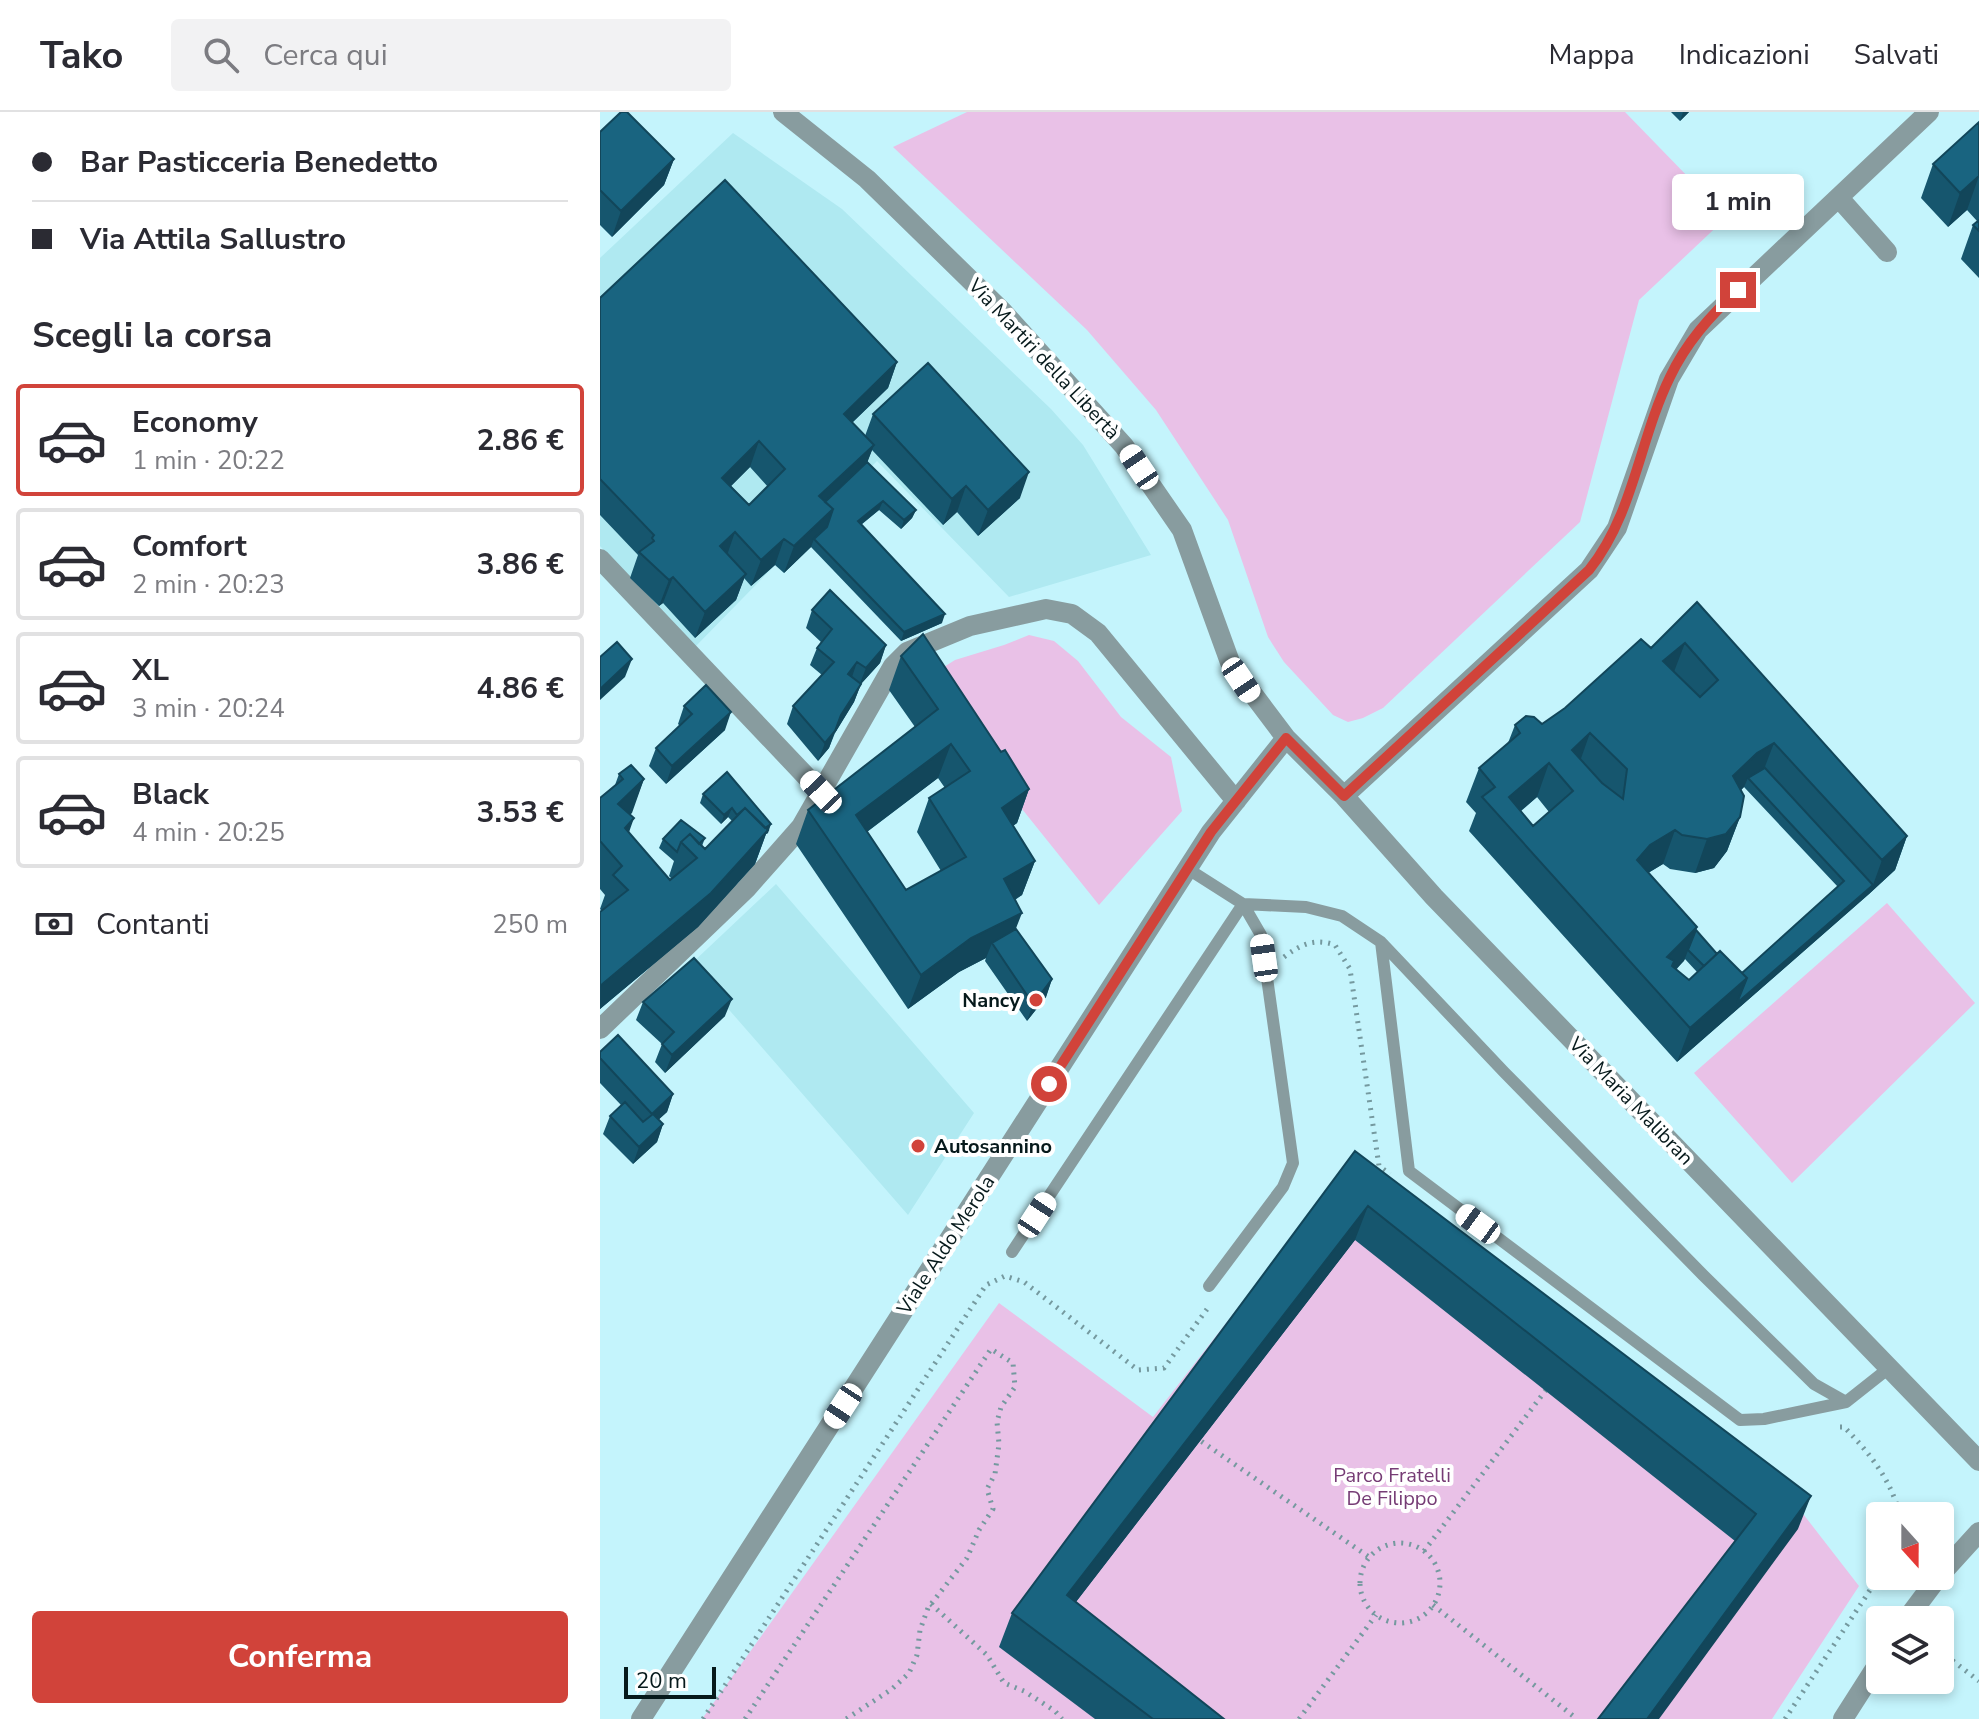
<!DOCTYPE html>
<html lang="it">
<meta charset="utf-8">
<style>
:root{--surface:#fff;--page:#f2f2f3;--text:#2b2b33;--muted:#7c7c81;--line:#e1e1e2;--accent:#d1433a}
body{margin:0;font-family:"Nunito Sans",sans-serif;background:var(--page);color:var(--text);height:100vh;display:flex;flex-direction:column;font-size:30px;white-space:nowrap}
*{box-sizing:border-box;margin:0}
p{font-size:26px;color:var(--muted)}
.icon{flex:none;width:44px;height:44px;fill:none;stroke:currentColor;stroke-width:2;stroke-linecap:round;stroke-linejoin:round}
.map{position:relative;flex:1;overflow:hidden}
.sheet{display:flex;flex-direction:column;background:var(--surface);width:600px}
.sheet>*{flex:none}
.banner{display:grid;align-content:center;height:176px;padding:0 32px;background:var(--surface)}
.needle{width:52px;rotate:159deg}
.controls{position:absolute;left:1266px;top:1390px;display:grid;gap:16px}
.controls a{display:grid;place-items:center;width:88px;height:88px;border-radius:8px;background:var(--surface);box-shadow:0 4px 12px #0003;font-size:40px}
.scale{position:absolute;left:24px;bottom:20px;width:92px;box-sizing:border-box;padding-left:8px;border:4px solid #06191b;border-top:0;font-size:22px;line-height:28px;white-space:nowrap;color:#06191b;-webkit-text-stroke:6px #fff;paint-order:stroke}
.end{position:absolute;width:36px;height:36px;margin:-18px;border:10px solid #d1433a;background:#fff;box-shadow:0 0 0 4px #fff}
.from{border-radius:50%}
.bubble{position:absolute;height:56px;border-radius:8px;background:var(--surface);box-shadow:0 4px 12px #0003;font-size:26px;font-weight:700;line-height:56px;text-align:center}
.car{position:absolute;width:24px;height:48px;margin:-24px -12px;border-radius:10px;box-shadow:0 0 6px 2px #0007;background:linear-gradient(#fff 24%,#345 0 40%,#fff 0 76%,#345 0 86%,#fff 0)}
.banner b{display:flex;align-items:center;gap:28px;height:76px;font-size:30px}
.banner b+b{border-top:2px solid var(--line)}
.banner i{width:20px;height:20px;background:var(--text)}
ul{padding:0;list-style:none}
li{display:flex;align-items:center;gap:24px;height:112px;margin:0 16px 12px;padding:0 16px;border:4px solid var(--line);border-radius:8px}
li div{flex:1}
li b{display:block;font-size:30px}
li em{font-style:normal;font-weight:700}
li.selected{border-color:var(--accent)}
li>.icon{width:72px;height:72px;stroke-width:1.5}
h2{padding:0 32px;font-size:36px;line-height:96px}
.pay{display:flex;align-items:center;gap:20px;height:88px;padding:0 32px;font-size:30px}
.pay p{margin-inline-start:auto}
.primary-button{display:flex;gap:16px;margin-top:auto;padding:16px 32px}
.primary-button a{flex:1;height:92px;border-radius:8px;background:var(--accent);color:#fff;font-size:32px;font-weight:700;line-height:92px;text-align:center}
header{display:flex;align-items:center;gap:48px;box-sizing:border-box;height:112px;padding:0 40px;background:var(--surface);border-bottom:2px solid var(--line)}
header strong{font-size:38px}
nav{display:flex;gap:44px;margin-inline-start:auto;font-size:28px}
.search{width:560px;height:72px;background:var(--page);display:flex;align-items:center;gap:20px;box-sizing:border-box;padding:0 28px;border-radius:8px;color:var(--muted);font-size:30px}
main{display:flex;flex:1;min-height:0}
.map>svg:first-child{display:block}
.built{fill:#afe9f1}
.green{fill:#e9c1e7}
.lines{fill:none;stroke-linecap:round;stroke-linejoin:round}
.path{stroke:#75999f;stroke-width:5;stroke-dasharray:2 6;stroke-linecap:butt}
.service{stroke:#889c9f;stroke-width:12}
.minor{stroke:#889c9f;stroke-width:20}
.wall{fill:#16566e;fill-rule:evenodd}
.shaded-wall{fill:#12465a}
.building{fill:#196480;stroke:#12465a;stroke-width:2;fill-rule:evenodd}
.route{stroke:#d1433a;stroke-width:10}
.poi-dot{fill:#d1433a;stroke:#fff;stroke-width:3}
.labels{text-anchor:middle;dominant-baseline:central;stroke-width:8;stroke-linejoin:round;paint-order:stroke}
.street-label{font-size:20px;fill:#06191b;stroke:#fff}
.poi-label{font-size:20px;font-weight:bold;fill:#06191b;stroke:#fff;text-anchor:end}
.park-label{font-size:20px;fill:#763c75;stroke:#fff}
</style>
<header>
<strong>Tako</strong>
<div class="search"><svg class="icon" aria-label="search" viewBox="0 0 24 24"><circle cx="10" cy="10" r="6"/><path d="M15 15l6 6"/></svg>Cerca qui</div>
<nav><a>Mappa</a><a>Indicazioni</a><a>Salvati</a></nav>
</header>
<main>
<section class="sheet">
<div class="banner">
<b><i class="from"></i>Bar Pasticceria Benedetto</b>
<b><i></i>Via Attila Sallustro</b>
</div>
<h2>Scegli la corsa</h2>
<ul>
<li class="selected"><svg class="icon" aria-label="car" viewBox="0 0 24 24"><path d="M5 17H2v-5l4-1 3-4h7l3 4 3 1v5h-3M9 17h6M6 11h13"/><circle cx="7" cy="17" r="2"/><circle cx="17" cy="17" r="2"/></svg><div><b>Economy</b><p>1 min · 20:22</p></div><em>2.86 €</em></li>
<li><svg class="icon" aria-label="car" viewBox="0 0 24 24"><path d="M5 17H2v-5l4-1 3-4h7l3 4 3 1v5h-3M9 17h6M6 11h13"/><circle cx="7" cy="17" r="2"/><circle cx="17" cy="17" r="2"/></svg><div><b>Comfort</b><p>2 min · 20:23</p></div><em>3.86 €</em></li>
<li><svg class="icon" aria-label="car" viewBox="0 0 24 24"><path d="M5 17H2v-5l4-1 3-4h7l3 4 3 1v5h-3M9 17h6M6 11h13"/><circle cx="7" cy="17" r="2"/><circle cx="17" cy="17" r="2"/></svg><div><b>XL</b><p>3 min · 20:24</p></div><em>4.86 €</em></li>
<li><svg class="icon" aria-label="car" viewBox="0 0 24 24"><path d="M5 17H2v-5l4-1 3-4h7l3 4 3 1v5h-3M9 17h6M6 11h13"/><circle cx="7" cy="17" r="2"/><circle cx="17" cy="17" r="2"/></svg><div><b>Black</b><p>4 min · 20:25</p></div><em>3.53 €</em></li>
</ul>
<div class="pay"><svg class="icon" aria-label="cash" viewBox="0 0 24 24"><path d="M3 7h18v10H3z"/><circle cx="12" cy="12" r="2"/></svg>Contanti<p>250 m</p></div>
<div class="primary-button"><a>Conferma</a></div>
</section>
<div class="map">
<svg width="1379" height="1607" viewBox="0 0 1379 1607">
<rect width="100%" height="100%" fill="#c4f4fc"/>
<path class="built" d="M 133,21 L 242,97 L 451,297 L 483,333 L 551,443 L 409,485 L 277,349 L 95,535 L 0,434 L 0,146 Z
M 176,772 L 374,1001 L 308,1103 L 90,853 Z"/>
<path class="green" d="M 367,0 L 1025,0 L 1127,105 L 1039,188 L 980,410 L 783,596 L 763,606 L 748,610 L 733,603 L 684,550 L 668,525 L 628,408 L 556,298 L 487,218 L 293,35 Z
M 429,523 L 454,529 L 478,549 L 521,605 L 571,645 L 582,699 L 499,793 L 320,570 L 355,548 L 404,533 Z
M 1287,791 L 1375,891 L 1192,1071 L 1094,961 Z
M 749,1053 L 1183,1376 L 1259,1474 L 1172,1607 L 102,1607 L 399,1191 L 553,1305 Z"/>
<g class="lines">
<path class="path" d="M 684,845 C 701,832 715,826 735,833 L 750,857 L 779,1054 L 790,1062
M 1240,1315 L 1244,1315 C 1269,1340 1292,1369 1300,1404
M 595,1325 L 769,1445
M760 1471a40 40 0 1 1 80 0a40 40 0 1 1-80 0Z
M 824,1439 L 949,1274
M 331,1492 L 387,1543 L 404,1571 L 424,1579 L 455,1599 L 462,1607
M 833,1493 L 977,1607
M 1340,1539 L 1379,1569
M 103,1607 L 386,1173 L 405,1164 L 424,1170 L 538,1258 L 564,1256 L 610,1193
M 145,1607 L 391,1237 L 413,1251 L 415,1275 L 401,1295 L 397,1310 L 399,1332 L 395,1362 L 387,1377 L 393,1397 L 379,1418 L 367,1446 L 328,1496 L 320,1518 L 317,1543 L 309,1561 L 292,1577 L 246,1607
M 699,1607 L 776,1503
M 1185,1607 L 1280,1463"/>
<path class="service" d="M 588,757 L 643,792 L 706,795 L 742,804 L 781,830 L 904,960 L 1103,1163 L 1214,1272 L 1246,1290
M 781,830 L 809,1059 L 1140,1308 L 1164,1307 L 1246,1290 L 1289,1256
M 412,1140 L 643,792 L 661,823 L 693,1051 L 683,1075 L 609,1174"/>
<path class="minor" d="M 183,0 L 267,67 L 403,200 L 524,334 L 582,418 L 631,553 L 686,626 L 744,684 L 834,785 L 1379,1349
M 1239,86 L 1287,140
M 0,447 L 221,680
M 744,684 L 989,458 L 1017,416 L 1069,267 L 1098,218 L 1329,0
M 0,917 L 146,777 L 201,715 L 293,554 L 307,540 L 370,514 L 446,497 L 472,502 L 498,521 L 636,689
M 1340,1463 L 1379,1420
M 1306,1508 L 1339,1464
M 41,1607 L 611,720 L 686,626
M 1243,1607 L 1280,1549"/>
</g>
<path class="wall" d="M 1071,0 L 1089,0 L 1080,9 Z
M 1379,10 L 1379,166 L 1361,147 L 1373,113 L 1377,109 L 1367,98 L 1348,115 L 1321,86 L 1333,52 Z
M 0,20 L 74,47 L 64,73 L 12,125 L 0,113 Z
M 0,186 L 297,250 L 288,276 L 252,311 L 265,324 L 273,302 L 420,386 L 378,424 L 357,400 L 343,413 L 272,338 L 267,350 L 316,398 L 312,406 L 301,417 L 279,398 L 261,413 L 342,511 L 301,529 L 211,435 L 184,461 L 175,453 L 151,474 L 144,466 L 136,488 L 95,526 L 63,491 L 59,494 L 30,466 L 38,443 L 0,403 ZM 150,355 L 168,375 L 149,393 L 131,374 Z
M 1097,490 L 1307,724 L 1295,758 L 1269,782 L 1077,950 L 869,719 L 876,701 L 866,690 L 879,656 L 908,631 L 915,613 L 942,612 L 1051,536 ZM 1144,675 L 1238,775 L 1142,861 L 1117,842 L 1096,818 L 1097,815 L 1048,761 L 1063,752 L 1070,757 L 1095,761 L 1114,756 L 1127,739 L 1140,705 L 1141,678 ZM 937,685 L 949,700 L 933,714 L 921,699 ZM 1085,847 L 1097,860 L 1089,868 L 1076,858 Z
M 212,498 L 286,533 L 280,551 L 261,572 L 254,590 L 235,621 L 229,636 L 218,649 L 187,612 L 193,594 L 222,563 L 210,553 L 217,536 L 221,530 L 206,516 Z
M 301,544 L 401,640 L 429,677 L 417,711 L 413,714 L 435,749 L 422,783 L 415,788 L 416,817 L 452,867 L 446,885 L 427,909 L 385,849 L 386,846 L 359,860 L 308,897 L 196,732 L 208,698 L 315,615 L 289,578 ZM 338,666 L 345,676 L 329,686 L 317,720 L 341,759 L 306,778 L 267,720 Z
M 84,594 L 125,618 L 66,672 L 49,654 L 56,636 L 80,614 L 78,612 Z
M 127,660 L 168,721 L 166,722 L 155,752 L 98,815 L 0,897 L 0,800 L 2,799 L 0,797 L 5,783 L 0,777 L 0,686 L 15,673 L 19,662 L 44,667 L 30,703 L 29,721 L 70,768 L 71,766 L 69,764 L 74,749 L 59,736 L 63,727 L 105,726 L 102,734 L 105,737 L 132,709 L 128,705 L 121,712 L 100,691 L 103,682 Z
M 43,890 L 125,904 L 65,961 L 55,950 L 62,932 L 36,908 Z
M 0,940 L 73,982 L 67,1000 L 58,1008 L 63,1012 L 57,1030 L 33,1052 L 3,1022 L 10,1004 L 21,993 L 0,971 Z
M 755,1039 L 1198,1417 L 1135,1429 L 755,1128 L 476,1490 L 624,1607 L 495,1607 L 399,1535 L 412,1501 Z"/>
<path class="shaded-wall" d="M 1083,0 L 1089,0 L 1080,9 Z
M 74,47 L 64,73 L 12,125 L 21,99 Z
M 1379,64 L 1367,98 L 1348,115 L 1360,81 Z
M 297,250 L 288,276 L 234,328 L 244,302 Z
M 159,329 L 150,355 L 113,392 L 122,366 Z
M 274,333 L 264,359 L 216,404 L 219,384 Z
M 429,360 L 420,386 L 378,424 L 388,398 Z
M 366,374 L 357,400 L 343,413 L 352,387 Z
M 283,389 L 279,398 L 254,418 L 258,409 Z
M 233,397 L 224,424 L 214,427 L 211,435 L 184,461 L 194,434 Z
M 316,398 L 312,406 L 301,417 L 304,408 Z
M 135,420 L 126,446 L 120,434 Z
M 184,427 L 175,453 L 151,474 L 161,448 Z
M 146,462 L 136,488 L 95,526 L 105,500 Z
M 73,465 L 63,491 L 59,494 L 69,468 Z
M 345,502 L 342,511 L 301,529 L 304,520 Z
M 1085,531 L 1072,565 L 1063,549 Z
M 286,533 L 280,551 L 259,574 L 266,556 Z
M 32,547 L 25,565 L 0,588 L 0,577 Z
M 257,550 L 251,568 L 248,562 Z
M 261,572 L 254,590 L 235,621 L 241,603 Z
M 131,600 L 125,618 L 66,672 L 72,654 Z
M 235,619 L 229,636 L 218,649 L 225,631 Z
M 990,621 L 978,655 L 972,638 Z
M 1174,631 L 1161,665 L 1148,666 L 1144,675 L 1121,698 L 1133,664 L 1157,641 Z
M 351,632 L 338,666 L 244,737 L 256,703 Z
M 949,651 L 937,685 L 905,712 L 909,685 Z
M 44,667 L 32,701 L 6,726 L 18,692 Z
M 429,677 L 417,711 L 389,730 L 402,696 Z
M 132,696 L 128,705 L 121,712 L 124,703 Z
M 1140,705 L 1127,739 L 1114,756 L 1095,761 L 1107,727 Z
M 34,706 L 22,740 L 25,716 Z
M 171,712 L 168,721 L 166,722 L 155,752 L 98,815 L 0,897 L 0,874 L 153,725 Z
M 1075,718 L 1063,752 L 1038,767 L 1037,748 L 1050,733 Z
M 1307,724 L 1295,758 L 1269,782 L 1077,950 L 1090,916 L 1147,866 L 1273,773 L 1282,748 Z
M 435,749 L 422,783 L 392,801 L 404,767 Z
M 422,801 L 409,834 L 392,831 L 386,846 L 359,860 L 308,897 L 321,863 L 371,826 Z
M 1097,815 L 1084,849 L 1068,865 L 1059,888 L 1067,866 L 1055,879 L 1067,845 Z
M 452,867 L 446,885 L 427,909 L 433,892 Z
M 132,887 L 125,904 L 65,961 L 72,943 Z
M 73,982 L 67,1000 L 46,1019 L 52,1002 Z
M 63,1012 L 57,1030 L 33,1052 L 39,1035 Z
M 768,1094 L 755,1128 L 455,1517 L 467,1483 Z
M 1211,1384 L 1198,1417 L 1059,1607 L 1047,1607 Z"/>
<path class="building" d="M 21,0 L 27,0 L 74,47 L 21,99 L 0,78 L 0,20 Z
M 1379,10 L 1379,64 L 1360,81 L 1333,52 Z
M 125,68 L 297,250 L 244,302 L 274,333 L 219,384 L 233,397 L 194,434 L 184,427 L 161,448 L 135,420 L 120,434 L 146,462 L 105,500 L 73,465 L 69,468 L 39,440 L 54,429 L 52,426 L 54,423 L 0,367 L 0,186 ZM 159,329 L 185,357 L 149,393 L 122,366 Z
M 1379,108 L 1379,119 L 1373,113 Z
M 328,251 L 429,360 L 388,398 L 366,374 L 352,387 L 273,302 Z
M 267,350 L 316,398 L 304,408 L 283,389 L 258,409 L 345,502 L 304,520 L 214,427 L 227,415 L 233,397 L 225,390 Z
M 230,478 L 286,533 L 266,556 L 257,550 L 248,562 L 261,572 L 241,603 L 235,619 L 225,631 L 193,594 L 234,550 L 217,536 L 232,517 L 212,498 Z
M 1097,490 L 1307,724 L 1282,748 L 1174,631 L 1157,641 L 1133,664 L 1144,684 L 1140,705 L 1126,722 L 1107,727 L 1082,723 L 1075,718 L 1050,733 L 1037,748 L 1097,815 L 1067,845 L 1074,849 L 1072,854 L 1089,868 L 1120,839 L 1147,866 L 1090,916 L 882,685 L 895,675 L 879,656 L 920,621 L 915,613 L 926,604 L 934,605 L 942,612 L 965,596 L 1041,527 L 1051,536 ZM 1085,531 L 1118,568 L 1100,585 L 1063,549 ZM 990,621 L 1027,657 L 1023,687 L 1002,671 L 972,638 ZM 949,651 L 973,679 L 933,714 L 909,685 Z
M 323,522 L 401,640 L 405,638 L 429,677 L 402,696 L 435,749 L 404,767 L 422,801 L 371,826 L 321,863 L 208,698 L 338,597 L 301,544 ZM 351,632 L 370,659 L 329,686 L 366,745 L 306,778 L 256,703 Z
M 17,530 L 32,547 L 0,577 L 0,545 Z
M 106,573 L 131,600 L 72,654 L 56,636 L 92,602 L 84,594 Z
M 31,653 L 44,667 L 18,692 L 34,706 L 25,716 L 70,768 L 97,746 L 81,730 L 90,722 L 105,737 L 145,696 L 168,718 L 111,781 L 0,874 L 0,800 L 28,778 L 13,763 L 22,754 L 0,729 L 0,686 L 23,667 L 19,662 Z
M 1165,656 L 1273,773 L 1137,891 L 1147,866 L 1142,861 L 1244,769 L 1148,666 Z
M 127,660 L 171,712 L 165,716 L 145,696 L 137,703 L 132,696 L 124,703 L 103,682 Z
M 81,708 L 105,726 L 99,732 L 90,722 L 81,730 L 77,740 L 63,727 Z
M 416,817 L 452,867 L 433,892 L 392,831 Z
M 1096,818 L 1117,842 L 1104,854 L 1088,838 Z
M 94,846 L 132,887 L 72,943 L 62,932 L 74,920 L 43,890 Z
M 18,923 L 73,982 L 52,1002 L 0,946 L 0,940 Z
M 25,990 L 43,1010 L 53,1002 L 63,1012 L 39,1035 L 10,1004 Z
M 755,1039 L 1211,1384 L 1047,1607 L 998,1607 L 1156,1402 L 768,1094 L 467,1483 L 624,1607 L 553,1607 L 412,1501 Z"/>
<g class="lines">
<path class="route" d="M 449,972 L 611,720 L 686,626 L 744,684 L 989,458 C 1034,402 1039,328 1070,265 C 1086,231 1110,204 1138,178"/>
</g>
<g class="poi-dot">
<circle cx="436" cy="888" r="8"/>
<circle cx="318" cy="1034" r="8"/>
</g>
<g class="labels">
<g class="street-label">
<text transform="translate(444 247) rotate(47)">Via Martiri della Libertà</text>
<text transform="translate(1031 989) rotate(46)">Via Maria Malibran</text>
<text transform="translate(346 1133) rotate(-57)">Viale Aldo Merola</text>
</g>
<g class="poi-label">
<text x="420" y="888">Nancy</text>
<text x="334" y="1034" text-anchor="start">Autosannino</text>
</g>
<g class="park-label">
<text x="792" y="1363">Parco Fratelli<tspan x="792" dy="23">De Filippo</tspan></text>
</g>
</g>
</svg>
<div class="controls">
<a><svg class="needle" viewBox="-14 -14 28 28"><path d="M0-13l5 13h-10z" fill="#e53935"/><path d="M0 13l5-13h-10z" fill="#7c7c81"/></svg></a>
<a><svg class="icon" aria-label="layers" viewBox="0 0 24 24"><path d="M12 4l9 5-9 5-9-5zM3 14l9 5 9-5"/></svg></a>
</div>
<div class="scale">20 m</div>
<i class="end from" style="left:449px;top:972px"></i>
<i class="end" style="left:1138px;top:178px"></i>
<div class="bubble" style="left:1072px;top:62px;width:132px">1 min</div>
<i class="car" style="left:539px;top:355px;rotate:326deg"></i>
<i class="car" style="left:641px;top:568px;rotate:146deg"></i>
<i class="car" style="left:221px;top:680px;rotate:317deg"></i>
<i class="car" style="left:664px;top:846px;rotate:352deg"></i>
<i class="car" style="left:437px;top:1103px;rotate:33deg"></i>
<i class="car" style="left:878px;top:1112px;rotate:306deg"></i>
<i class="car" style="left:243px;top:1294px;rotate:213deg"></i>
</div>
</main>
